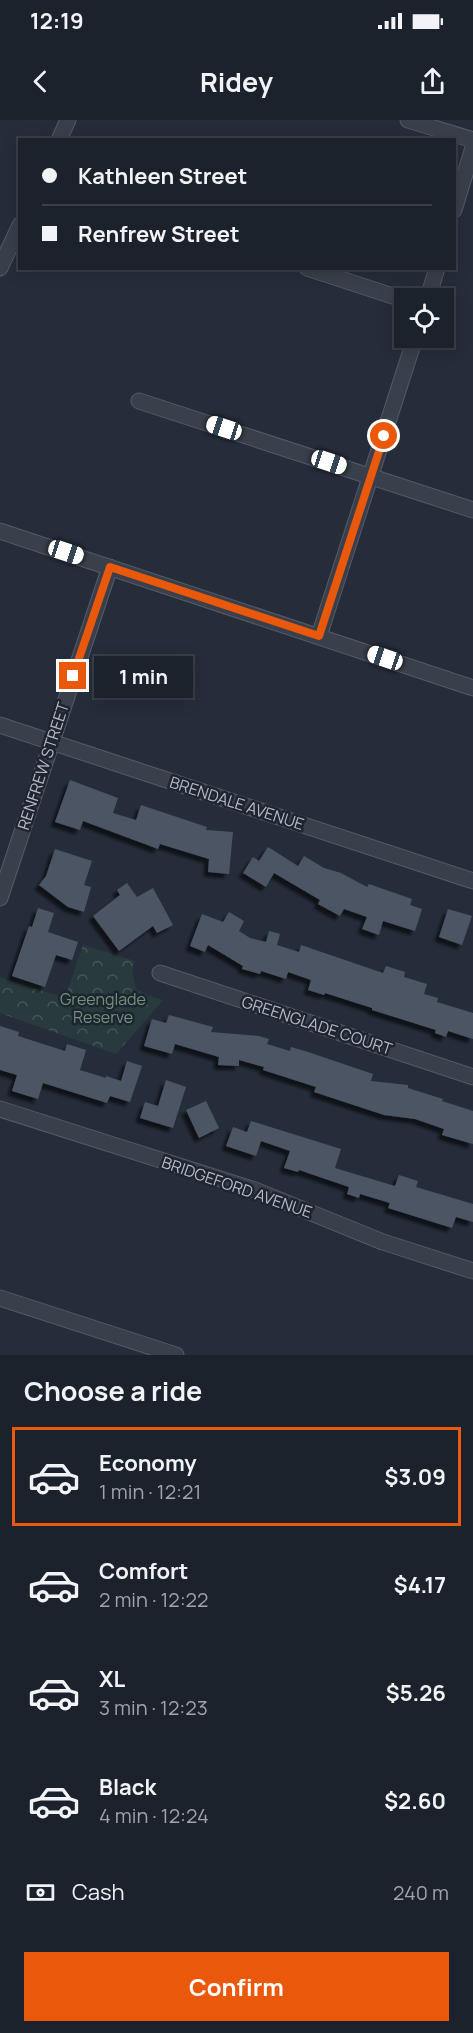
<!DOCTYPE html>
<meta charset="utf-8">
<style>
:root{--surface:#1c222c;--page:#252a34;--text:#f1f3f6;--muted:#a0a4a9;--line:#3a3f48;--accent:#ea580c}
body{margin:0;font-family:Manrope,sans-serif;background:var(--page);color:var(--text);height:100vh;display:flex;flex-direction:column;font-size:22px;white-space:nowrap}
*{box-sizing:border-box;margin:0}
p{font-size:20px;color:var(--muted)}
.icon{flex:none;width:33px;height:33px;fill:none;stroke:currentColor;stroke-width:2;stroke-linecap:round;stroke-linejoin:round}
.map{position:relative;height:1235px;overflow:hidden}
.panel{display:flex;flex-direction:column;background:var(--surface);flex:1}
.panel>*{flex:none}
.top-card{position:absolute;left:18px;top:18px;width:438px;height:132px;border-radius:0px;box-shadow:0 3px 15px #0003,0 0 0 2px var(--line);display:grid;align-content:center;height:132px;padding:0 24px;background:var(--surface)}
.buttons{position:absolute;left:394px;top:168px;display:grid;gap:12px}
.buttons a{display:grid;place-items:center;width:60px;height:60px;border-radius:0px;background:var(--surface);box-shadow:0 3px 15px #0003,0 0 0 2px var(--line);font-size:30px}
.end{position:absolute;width:27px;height:27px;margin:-14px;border:8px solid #ea580c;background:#fff;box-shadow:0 0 0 3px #fff}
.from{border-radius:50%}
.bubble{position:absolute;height:42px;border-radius:0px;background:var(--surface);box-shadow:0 3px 15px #0003,0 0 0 2px var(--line);font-size:20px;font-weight:700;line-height:42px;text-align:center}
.car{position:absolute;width:18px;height:36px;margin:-18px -9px;border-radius:8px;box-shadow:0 0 4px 2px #0007;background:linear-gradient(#fff 24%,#345 0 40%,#fff 0 76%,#345 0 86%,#fff 0)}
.top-card b{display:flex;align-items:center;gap:21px;height:57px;font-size:22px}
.top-card b+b{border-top:2px solid var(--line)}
.top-card i{width:15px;height:15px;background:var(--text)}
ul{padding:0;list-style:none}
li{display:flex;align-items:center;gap:18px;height:99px;margin:0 12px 9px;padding:0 12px;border:3px solid transparent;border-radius:0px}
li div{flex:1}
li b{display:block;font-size:22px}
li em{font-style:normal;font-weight:700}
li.selected{border-color:var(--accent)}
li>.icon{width:54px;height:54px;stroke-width:1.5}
h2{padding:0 24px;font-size:27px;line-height:72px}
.pay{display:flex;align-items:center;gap:15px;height:66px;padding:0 24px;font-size:22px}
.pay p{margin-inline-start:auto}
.cta{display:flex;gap:12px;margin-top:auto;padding:12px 24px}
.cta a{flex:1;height:69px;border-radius:0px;background:var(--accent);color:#fff;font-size:24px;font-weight:700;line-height:69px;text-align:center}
.status{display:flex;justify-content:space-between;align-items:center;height:42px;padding:0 30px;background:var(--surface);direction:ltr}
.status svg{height:16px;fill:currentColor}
header{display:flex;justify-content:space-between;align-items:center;height:78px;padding:0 24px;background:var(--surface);font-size:27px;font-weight:700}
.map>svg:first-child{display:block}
.park{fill:url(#park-crowns)}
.building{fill:#4c5563;filter:url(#shadow)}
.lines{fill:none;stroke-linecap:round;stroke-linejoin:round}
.minor-casing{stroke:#555b66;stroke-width:17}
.minor{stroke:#39404b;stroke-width:15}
.route{stroke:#ea580c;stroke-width:8}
.labels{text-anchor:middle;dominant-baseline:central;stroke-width:5;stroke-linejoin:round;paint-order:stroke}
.street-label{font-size:16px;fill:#b5bbc6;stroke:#1f2530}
.park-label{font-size:16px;fill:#6f947a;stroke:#1f2530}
</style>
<div class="status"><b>12:19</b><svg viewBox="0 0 49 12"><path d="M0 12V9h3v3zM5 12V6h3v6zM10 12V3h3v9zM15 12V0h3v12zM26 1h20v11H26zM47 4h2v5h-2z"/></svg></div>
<header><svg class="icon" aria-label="back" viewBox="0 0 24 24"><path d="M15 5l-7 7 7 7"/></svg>Ridey<svg class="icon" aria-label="share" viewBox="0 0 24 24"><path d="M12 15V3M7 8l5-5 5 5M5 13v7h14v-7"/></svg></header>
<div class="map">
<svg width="473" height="1235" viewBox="0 0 473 1235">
<defs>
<pattern id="park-crowns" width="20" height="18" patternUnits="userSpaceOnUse" patternTransform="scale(1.5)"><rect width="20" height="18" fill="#293a3c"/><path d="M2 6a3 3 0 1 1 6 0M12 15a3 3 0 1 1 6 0" fill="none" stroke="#465557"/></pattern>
<filter id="shadow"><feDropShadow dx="-4.5" dy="4.5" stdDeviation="1.5" flood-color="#0009"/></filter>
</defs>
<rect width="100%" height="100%" fill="#262d3a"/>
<path class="park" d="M 83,825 L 135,841 L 132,850 L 136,869 L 147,875 L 163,880 L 116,934 L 0,893 L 0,857 L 65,878 Z"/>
<path class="building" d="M 70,660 L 118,678 L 113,693 L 136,700 L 141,685 L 207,707 L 206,710 L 233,712 L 229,754 L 208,752 L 209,739 L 160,724 L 158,729 L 83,701 L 80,710 L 55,702 Z
M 268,727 L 298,746 L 304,736 L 324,748 L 341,753 L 367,767 L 369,764 L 412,779 L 410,785 L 422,789 L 415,811 L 383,801 L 379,815 L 362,809 L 367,797 L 344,789 L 340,796 L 318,784 L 320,780 L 274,753 L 266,767 L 243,753 L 253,737 L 259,741 Z
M 55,729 L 92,741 L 84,765 L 91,767 L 84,792 L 68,787 L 39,765 L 46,756 Z
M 127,763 L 137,777 L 153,768 L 173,805 L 157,813 L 153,806 L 119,831 L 93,796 L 120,775 L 117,770 Z
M 38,788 L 54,793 L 48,812 L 78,822 L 72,840 L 56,835 L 45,867 L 12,856 L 29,806 L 32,807 Z
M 448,789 L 472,796 L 462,825 L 439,817 Z
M 229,792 L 244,801 L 239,811 L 250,818 L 266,822 L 269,811 L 280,814 L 277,825 L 299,832 L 301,825 L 383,853 L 386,846 L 405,852 L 404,857 L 427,864 L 424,874 L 438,878 L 437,882 L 473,893 L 473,919 L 448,911 L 446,917 L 435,913 L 436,910 L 372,890 L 372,888 L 325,873 L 324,875 L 308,870 L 311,860 L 288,852 L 286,859 L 261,851 L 260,854 L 242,849 L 243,846 L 208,825 L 205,832 L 190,826 L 202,794 L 223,802 Z
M 169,895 L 213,907 L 211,912 L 259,916 L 269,919 L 267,924 L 290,931 L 291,927 L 308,932 L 373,954 L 371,961 L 408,965 L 408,968 L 443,979 L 442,981 L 473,991 L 473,1024 L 442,1015 L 444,1009 L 415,999 L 384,995 L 314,972 L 316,967 L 263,950 L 264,947 L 239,940 L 239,946 L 218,945 L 219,937 L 175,924 L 172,934 L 144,926 L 152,899 L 166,903 Z
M 0,906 L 19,912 L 18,916 L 65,931 L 67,924 L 86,930 L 80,950 L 106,958 L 106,956 L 121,961 L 127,941 L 142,946 L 130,982 L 110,976 L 107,983 L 43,963 L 38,979 L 12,971 L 17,955 L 0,950 Z
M 166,960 L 186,967 L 173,1008 L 140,998 L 145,982 L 158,986 Z
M 206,981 L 219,1008 L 199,1018 L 186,990 Z
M 251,1001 L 341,1029 L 335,1048 L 395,1066 L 399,1055 L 418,1061 L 416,1067 L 473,1084 L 473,1102 L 456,1097 L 452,1108 L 388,1088 L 390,1083 L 360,1074 L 359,1078 L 347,1074 L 349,1067 L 299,1050 L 298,1052 L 284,1048 L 290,1031 L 261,1021 L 256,1036 L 226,1026 L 233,1007 L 247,1012 Z"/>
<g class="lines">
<defs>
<path id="minor" d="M 408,0 L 473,20
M 59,20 L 68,0
M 454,90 L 473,28
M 0,148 L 20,105
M 307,148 L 405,180
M 428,178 L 437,148
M 139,281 L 473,390
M 0,411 L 473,568
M 319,516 L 415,218
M 0,605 L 473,761
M 0,778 L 110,447
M 160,853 L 473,957
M 0,989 L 255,1070 L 383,1122 L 473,1151
M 0,1178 L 176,1235"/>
</defs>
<use href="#minor" class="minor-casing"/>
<use href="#minor" class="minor"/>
</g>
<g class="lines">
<path class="route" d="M 73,556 L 110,447 L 319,516 L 384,316"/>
</g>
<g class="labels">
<g class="street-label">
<text transform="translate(43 646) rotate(-72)">RENFREW STREET</text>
<text transform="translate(237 683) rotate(18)">BRENDALE AVENUE</text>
<text transform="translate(317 905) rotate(18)">GREENGLADE COURT</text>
<text transform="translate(237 1067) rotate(19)">BRIDGEFORD AVENUE</text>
</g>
<g class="park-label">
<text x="103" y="879">Greenglade<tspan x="103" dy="18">Reserve</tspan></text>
</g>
</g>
</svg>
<div class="buttons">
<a><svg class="icon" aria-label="locate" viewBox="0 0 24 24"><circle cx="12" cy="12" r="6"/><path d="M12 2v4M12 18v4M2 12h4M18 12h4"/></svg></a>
</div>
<i class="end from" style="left:384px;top:316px"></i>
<i class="end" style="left:73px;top:556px"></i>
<div class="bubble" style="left:94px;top:536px;width:99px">1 min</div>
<i class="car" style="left:224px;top:308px;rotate:288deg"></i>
<i class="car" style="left:329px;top:342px;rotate:108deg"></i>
<i class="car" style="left:66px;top:432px;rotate:108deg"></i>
<i class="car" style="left:385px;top:538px;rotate:289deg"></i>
<div class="top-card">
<b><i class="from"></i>Kathleen Street</b>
<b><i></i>Renfrew Street</b>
</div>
</div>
<section class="panel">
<h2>Choose a ride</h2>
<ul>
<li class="selected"><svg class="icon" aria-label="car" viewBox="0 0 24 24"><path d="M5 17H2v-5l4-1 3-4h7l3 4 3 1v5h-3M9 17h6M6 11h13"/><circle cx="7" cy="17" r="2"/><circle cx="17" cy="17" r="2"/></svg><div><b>Economy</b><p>1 min · 12:21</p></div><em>$3.09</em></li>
<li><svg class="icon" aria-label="car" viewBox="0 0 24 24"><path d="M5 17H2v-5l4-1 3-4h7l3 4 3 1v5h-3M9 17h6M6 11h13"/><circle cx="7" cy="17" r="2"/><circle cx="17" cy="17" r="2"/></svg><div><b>Comfort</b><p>2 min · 12:22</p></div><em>$4.17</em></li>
<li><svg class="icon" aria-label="car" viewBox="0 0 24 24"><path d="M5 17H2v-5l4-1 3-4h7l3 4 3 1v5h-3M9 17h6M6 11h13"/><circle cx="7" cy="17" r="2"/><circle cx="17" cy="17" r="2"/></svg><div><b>XL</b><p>3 min · 12:23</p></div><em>$5.26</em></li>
<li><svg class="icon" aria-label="car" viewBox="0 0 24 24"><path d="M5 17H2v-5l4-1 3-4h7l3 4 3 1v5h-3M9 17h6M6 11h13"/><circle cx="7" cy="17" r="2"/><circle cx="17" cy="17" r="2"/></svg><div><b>Black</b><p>4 min · 12:24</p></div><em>$2.60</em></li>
</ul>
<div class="pay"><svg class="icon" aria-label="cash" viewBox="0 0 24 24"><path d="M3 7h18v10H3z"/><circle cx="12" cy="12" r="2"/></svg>Cash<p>240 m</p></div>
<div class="cta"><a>Confirm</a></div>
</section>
